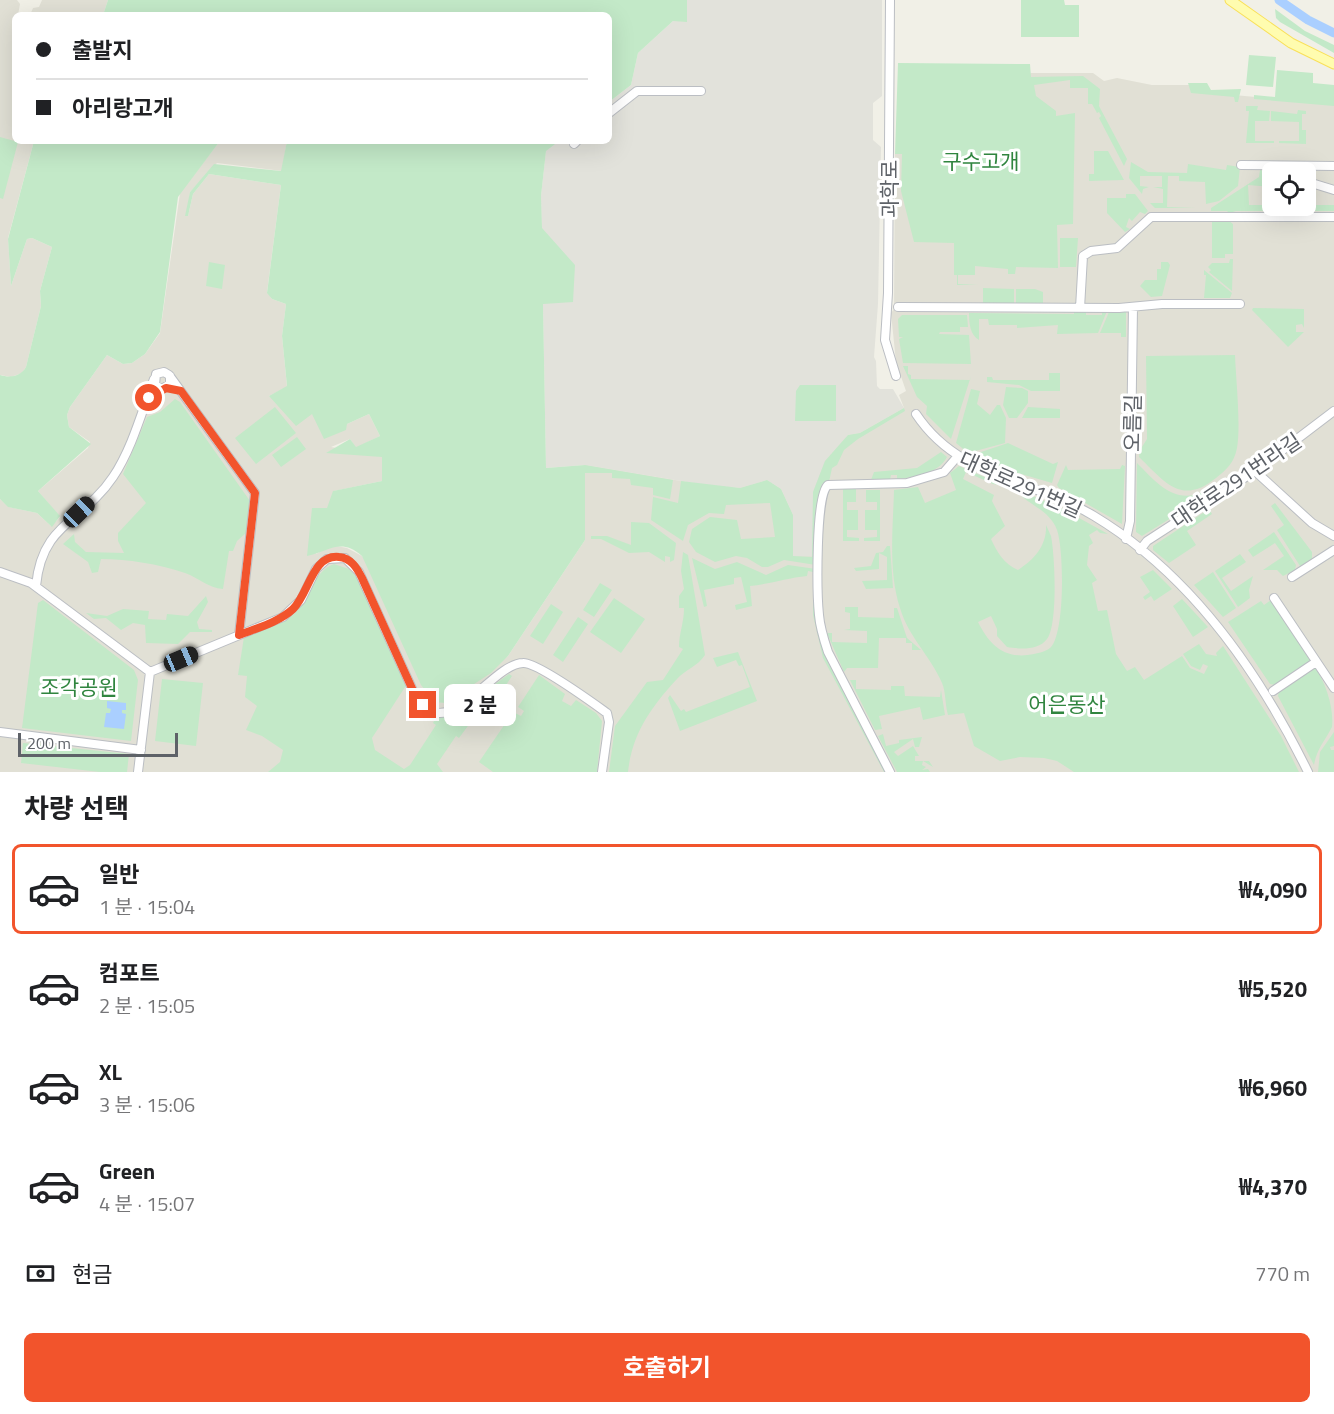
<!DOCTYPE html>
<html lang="ko">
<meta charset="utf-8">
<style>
:root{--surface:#fff;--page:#f6f6f6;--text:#202124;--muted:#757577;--line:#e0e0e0;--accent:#f2542c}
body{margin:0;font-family:"Titillium Web","Noto Sans KR",sans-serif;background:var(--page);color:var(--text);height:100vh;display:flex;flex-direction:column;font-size:22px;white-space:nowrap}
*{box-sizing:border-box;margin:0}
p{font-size:20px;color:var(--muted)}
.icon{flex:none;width:33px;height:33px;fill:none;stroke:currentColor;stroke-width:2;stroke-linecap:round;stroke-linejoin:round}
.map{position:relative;height:772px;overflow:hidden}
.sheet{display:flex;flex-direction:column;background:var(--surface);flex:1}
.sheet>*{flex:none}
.top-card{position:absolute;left:12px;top:12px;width:600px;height:132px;border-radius:9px;box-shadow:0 6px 24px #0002;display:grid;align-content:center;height:132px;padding:0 24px;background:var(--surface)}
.buttons{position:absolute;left:1262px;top:162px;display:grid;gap:12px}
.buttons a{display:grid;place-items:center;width:54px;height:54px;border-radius:9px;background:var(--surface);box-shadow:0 6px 24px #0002;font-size:30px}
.scale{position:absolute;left:18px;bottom:15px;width:160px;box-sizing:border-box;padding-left:6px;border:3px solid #5e6268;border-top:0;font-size:16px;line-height:21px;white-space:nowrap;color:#5e6268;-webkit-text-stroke:4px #fff;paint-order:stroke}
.end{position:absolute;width:27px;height:27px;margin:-14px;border:8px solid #f2542c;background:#fff;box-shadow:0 0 0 3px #fff}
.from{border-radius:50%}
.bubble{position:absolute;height:42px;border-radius:9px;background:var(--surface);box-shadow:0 6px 24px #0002;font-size:20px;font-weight:700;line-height:42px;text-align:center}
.car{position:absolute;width:18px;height:36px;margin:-18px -9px;border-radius:8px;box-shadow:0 0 4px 2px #0007;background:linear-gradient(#222 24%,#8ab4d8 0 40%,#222 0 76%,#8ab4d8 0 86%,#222 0)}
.top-card b{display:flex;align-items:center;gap:21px;height:57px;font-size:22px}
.top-card b+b{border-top:2px solid var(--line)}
.top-card i{width:15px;height:15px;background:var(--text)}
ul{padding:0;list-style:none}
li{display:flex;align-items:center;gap:18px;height:90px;margin:0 12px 9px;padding:0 12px;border:3px solid transparent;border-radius:9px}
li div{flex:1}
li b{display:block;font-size:22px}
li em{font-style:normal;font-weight:700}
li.selected{border-color:var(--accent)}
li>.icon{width:54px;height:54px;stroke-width:1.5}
h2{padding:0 24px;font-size:27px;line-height:72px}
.pay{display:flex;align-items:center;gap:15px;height:66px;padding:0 24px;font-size:22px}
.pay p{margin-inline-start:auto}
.primary-button{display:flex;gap:12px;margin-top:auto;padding:12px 24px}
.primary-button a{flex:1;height:69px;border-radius:9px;background:var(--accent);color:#fff;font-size:24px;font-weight:700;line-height:69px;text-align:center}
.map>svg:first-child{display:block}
.industrial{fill:#e2e2db}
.education{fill:#e1e0d5;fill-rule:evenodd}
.green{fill:#c3e9c8}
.water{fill:#aacfff}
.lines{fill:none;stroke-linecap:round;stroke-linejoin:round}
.river{stroke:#aacfff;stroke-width:9}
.minor-casing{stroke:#bbbec3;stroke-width:10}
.major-casing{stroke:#f9e059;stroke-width:11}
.minor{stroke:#fff;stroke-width:8}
.major{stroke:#fffcaf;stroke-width:9}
.route{stroke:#f2542c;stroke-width:8}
.labels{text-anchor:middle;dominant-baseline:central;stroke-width:6;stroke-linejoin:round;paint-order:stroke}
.park-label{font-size:21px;fill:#30853f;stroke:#fff}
.street-label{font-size:21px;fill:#5e6268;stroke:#fff}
</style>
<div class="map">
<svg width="1334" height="772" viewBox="0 0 1334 772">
<rect width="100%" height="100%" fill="#f1f0e7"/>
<path class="industrial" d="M 687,0 L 882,0 L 882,96 L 873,103 L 873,140 L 881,147 L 878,304 L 874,357 L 876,361 L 877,386 L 880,389 L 893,389 L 904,408 L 860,433 L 848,435 L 813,492 L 813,557 L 793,556 L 793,515 L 781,489 L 767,480 L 740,488 L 711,486 L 585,465 L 546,468 L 541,196 L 546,150 L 559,141 L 609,141 L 609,102 L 631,85 L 638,53 L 673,21 L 686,21 Z"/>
<path class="education" d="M 0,0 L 17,0 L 20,4 L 18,15 L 15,15 L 15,141 L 34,141 L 8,238 L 11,286 L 27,239 L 32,238 L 52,247 L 40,291 L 41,306 L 26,367 L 22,373 L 11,377 L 0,375 Z
M 42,0 L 108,0 L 103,15 L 30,15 L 33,8 L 39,7 Z
M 1031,73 L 1093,73 L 1104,81 L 1117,78 L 1152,85 L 1201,85 L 1201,92 L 1334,104 L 1334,772 L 0,772 L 0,499 L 9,507 L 37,513 L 51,526 L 60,517 L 38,491 L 88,448 L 90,442 L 69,427 L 67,415 L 70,407 L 107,355 L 123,364 L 132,363 L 145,354 L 160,333 L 180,193 L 220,141 L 287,141 L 282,171 L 217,163 L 190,192 L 188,216 L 193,194 L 209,174 L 281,185 L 267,292 L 272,299 L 286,304 L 282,336 L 287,387 L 269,396 L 312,414 L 347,424 L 369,414 L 380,436 L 356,448 L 350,439 L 331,447 L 382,456 L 382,481 L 334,491 L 316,554 L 326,548 L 337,546 L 347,548 L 362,556 L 454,699 L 508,656 L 585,540 L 585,465 L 711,486 L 740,488 L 767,480 L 781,489 L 793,515 L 793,556 L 813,556 L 813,492 L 825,461 L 848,435 L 860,433 L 904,408 L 899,395 L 906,391 L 896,362 L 891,313 L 894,309 L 895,154 L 902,154 L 1020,78 ZM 1272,172 L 1305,172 L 1305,206 L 1272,206 Z"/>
<path class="green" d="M 108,0 L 687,0 L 687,22 L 673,21 L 638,53 L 631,85 L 609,102 L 609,15 L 103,15 Z
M 1021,0 L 1064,0 L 1065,5 L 1079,5 L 1079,37 L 1021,37 Z
M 1275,9 L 1305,31 L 1334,45 L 1334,53 L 1280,22 L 1276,18 Z
M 1249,55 L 1276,57 L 1273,87 L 1246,85 Z
M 898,63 L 1030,64 L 1031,77 L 1083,76 L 1100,89 L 1099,106 L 1127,159 L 1124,166 L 1099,118 L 1101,116 L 1099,112 L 1097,113 L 1092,104 L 1088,104 L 1088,88 L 1070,88 L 1070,80 L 1034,85 L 1036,96 L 1056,111 L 1056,116 L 1075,113 L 1073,224 L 1057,225 L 1058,268 L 1016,267 L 1015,274 L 1008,274 L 1008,269 L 975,266 L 975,275 L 958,275 L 958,284 L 978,285 L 957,285 L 957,275 L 954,275 L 954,243 L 914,242 L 901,191 L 902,154 L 895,154 Z
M 1277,70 L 1313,73 L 1313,83 L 1334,85 L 1334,106 L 1254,99 L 1254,95 L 1275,97 Z
M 1188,83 L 1207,83 L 1211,90 L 1241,89 L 1238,102 L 1235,102 L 1234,97 L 1191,93 Z
M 1246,106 L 1258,106 L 1257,110 L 1270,111 L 1269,121 L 1255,121 L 1255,141 L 1274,141 L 1274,143 L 1246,143 L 1249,111 L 1246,111 Z
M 1298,110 L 1306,111 L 1306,114 L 1302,114 L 1302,130 L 1306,130 L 1306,144 L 1279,143 L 1279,141 L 1299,141 L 1299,122 L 1271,121 L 1271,111 L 1297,114 Z
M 0,137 L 18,142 L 3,199 L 0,198 Z
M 34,141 L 220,141 L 178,197 L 160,332 L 145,354 L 132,363 L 123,364 L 107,355 L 70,407 L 67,415 L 69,427 L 91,444 L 38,491 L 60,516 L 52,527 L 37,513 L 8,507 L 0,499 L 0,375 C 10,378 20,377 26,367 L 41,306 L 40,291 L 52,247 L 32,238 L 27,239 L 11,286 L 8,239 Z
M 287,141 L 559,141 L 546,151 L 541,196 L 542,228 L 575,265 L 573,302 L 543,304 L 546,468 L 585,465 L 673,480 L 670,499 L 653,495 L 653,488 L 631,485 L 630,479 L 612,478 L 612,473 L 585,473 L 585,540 L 508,656 L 491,673 L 445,703 L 435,702 L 421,685 L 362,556 C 340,537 329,552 307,556 L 312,508 L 327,508 L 333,491 L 382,481 L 382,457 L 326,453 L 350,439 L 356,447 L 380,436 L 369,414 L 347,424 L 346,430 L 324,439 L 312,414 L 296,426 L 269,396 L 287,386 L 282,336 L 286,304 L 272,299 L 267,293 L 281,185 L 209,174 L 193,194 L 188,216 L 185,216 L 190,192 L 214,164 L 281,171 Z
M 1094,151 L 1108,151 L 1124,180 L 1089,181 L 1089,174 L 1094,174 Z
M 1131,162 L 1148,172 L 1187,173 L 1188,164 L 1226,170 L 1227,165 L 1240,167 L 1238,186 L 1219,201 L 1206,204 L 1205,182 L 1179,181 L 1179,176 L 1168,176 L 1167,207 L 1195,208 L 1155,208 L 1150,203 L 1163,203 L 1163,189 L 1153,187 L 1162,187 L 1162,176 L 1140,176 L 1140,186 L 1149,187 L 1143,189 L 1142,194 L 1129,178 Z
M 1260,170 L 1272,172 L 1272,187 L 1248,185 L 1249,205 L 1334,205 L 1334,211 L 1311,211 L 1309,213 L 1306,211 L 1271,211 L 1268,214 L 1266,211 L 1236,211 L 1229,213 L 1227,211 L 1211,211 L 1211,208 L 1259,177 Z
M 1126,194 L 1135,194 L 1148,211 L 1145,214 L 1140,212 L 1132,221 L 1129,218 L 1126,227 L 1130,229 L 1125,232 L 1107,213 L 1107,198 L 1126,198 Z
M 1212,221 L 1229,221 L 1233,224 L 1233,254 L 1225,254 L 1225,258 L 1212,258 Z
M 1060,238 L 1078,238 L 1076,267 L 1060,267 Z
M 1230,259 L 1233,259 L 1232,291 L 1209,272 L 1211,270 L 1208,267 L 1212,263 L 1229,263 Z
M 209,262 L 225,265 L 222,289 L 206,286 Z
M 1161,262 L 1168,262 L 1170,265 L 1162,296 L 1151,297 L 1140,286 L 1145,280 L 1157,280 L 1157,269 L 1161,269 Z
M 1204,270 L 1232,293 L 1230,298 L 1204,298 L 1206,275 L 1204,275 Z
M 983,288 L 1014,289 L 1014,304 L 983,303 Z
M 1016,289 L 1035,289 L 1043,292 L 1043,304 L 1016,304 Z
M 1253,308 L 1304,309 L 1304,328 L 1302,324 L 1296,325 L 1296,332 L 1304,332 L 1288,347 L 1252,310 Z
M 1086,311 L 1086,315 L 1102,315 L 1102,311 L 1107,311 L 1098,333 L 1057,334 L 1058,325 L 1017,328 L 1017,325 L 989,325 L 988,319 L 979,319 L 979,340 C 970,335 969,323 969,313 L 1074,314 L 1074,312 Z
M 1109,312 L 1126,312 L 1126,337 L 1121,337 L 1121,333 L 1100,333 Z
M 902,315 L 967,315 L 968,327 L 960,327 L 960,332 L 940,332 L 939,334 L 969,335 L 971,364 L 903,363 L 899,339 L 903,337 L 899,337 L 898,319 Z
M 1235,355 C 1236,381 1241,425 1237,448 C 1234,463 1227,469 1216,478 C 1181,506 1165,482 1139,457 L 1140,450 L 1147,439 L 1146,356 Z
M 903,366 L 908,366 L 908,374 L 911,375 L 911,379 L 970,380 L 971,376 L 951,439 L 926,414 L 927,406 L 917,397 Z
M 1049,373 L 1060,373 L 1060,391 L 1031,391 L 1019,385 L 987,382 L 987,377 L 992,377 L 993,380 L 1049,380 Z
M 800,385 L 836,385 L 836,421 L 795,421 L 796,391 Z
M 1006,387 L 1022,388 L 1028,391 L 1028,403 L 1017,418 L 1009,418 L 1003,405 Z
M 971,389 L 980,391 L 977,404 L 990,415 L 997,405 L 1000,405 L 1006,418 L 1005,443 L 968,453 L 956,443 Z
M 175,399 L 180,402 L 250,501 L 246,533 L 237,541 L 233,551 L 229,551 L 223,589 C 208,588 199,578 185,573 C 158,564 128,559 101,559 L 98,572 L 92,573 L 88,562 L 63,544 L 74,534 L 75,542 L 86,552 L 124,553 L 118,541 L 118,533 L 146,503 L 123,474 L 147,417 L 160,412 Z
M 275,407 L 296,433 L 256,464 L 235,438 Z
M 1028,407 L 1060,409 L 1060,418 L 1022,418 Z
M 904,408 L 905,411 L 858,439 L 844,450 L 837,465 L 832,468 L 829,482 L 822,484 L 816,512 L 816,565 L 784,560 L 768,567 L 762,567 L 747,558 L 736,556 L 715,562 L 696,552 L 689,542 L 692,529 L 710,517 L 737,520 L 741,539 L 775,537 L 770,503 L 726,505 L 724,514 L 709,513 L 688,525 L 683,541 L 651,520 L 653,497 L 678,503 L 681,481 L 740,488 L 767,480 L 781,489 L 793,515 L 793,556 L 812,557 L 813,492 L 825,461 L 848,435 L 860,433 Z
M 297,437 L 306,449 L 281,467 L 272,455 Z
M 1008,443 L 1053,464 L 1058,462 L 1052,483 L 997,467 L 972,455 Z
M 941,452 L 947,457 C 938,474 915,477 897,479 L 897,475 L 891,475 L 890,480 L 871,480 L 874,472 L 917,468 Z
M 1137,463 C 1157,483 1175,506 1205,491 L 1208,495 L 1142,536 L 1136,532 Z
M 1066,465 L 1068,470 L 1120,469 L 1122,465 L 1125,466 L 1122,524 L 1059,488 L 1057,485 Z
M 959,466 L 1005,486 L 993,484 L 966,472 L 963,479 L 994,495 L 992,501 L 1005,526 L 991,539 C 997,552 1004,564 1018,570 C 1035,559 1047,545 1046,525 L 1051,536 C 1055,555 1058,625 1047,639 C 1038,651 1019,649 1007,647 L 997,636 L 997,629 L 991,616 L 978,622 C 990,646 1005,660 1034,654 C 1039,653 1047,651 1051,647 C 1065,632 1064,550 1057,530 C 1049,508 1024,504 1016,489 L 1061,508 L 1108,534 L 1100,533 L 1097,530 L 1089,535 L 1093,543 L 1089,546 L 1087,565 L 1097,580 L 1092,583 L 1098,611 L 1107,610 L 1116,654 L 1127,671 L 1135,667 L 1144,680 L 1182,656 L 1190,668 L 1204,674 L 1208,666 L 1203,664 L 1200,670 L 1191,666 L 1183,654 L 1199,644 L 1206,654 L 1217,656 L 1216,653 L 1223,646 L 1281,736 L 1299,772 L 1074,772 L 1057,761 L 1044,758 L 1020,757 L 1000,761 L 974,746 L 964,713 L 948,715 C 945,705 946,692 942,683 C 930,655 909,638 900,608 C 888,571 893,528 894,490 L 918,487 L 925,503 L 956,490 L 950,473 Z
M 843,489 L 856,489 L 856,502 L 847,502 L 847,510 L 858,510 L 858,530 L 847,530 L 847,537 L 859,538 L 859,541 L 843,541 Z
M 866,490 L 880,490 L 880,541 L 864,541 L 864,538 L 877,537 L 877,530 L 865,530 L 865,510 L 877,510 L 877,502 L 866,502 Z
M 1275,503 L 1312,552 L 1312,559 L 1300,566 L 1277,530 L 1284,525 L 1271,506 Z
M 1209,509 L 1212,514 L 1187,531 L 1196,545 L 1169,563 L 1153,550 L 1153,546 Z
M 631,522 L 649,523 L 676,543 L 674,560 L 670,562 L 670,557 L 665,556 L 665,562 L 649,552 L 629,553 L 601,539 L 591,539 L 591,536 L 607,536 L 631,545 Z
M 1274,532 L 1296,565 L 1295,570 L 1283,576 L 1277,570 L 1263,570 L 1284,556 L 1275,543 L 1253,557 L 1248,550 Z
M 887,546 L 890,546 L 893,588 L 866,589 L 862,581 L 887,580 L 887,557 L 879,553 L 879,569 L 856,571 L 854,568 L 871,566 L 876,553 L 883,552 Z
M 683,552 L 688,555 L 705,655 C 698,666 685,670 677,679 C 651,707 632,734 628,772 L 609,772 L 615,726 L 647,682 L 663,680 L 683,649 L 679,647 C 679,633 684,623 684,608 L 679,608 L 679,596 L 684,589 L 681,571 Z
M 1240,554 L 1246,562 L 1222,578 L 1231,591 L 1253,576 L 1249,590 L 1250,598 L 1238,607 L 1215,571 Z
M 692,558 L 715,569 L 737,562 L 766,575 L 788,565 L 816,569 L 817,626 L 826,656 L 888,772 L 884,772 L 823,658 L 813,615 L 813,572 L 808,571 L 807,576 C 787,578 770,584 750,586 L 752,606 L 736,610 L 735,605 L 747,602 L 741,577 L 734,578 L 734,584 L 704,590 L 707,606 L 704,607 Z
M 334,564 L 349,569 L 358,579 L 407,684 L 372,738 L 375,750 L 404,769 L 410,765 L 436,725 L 433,723 L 437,715 L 459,710 L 509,674 L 512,676 L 486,715 L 479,711 L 459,738 L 456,736 L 437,764 L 443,772 L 268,772 L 280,762 L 283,750 L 262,736 L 246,730 L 257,706 L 245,697 L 247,676 L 238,675 L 244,637 C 259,627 280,627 294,614 C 311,598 312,572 334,564 Z
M 1153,570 L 1172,589 L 1154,601 L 1151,596 L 1145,600 L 1143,597 L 1150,592 L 1140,577 Z
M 1213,572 L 1236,608 L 1223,617 L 1194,585 Z
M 600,583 L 612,590 L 594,617 L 583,610 Z
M 206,596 L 208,602 L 197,622 L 199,629 L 212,630 L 212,632 L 190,632 L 178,644 L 146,643 L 145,625 L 133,623 L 121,630 L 106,618 L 94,619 L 86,613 L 107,616 L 123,609 L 149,611 L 148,619 L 166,620 L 167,614 L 188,616 Z
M 614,598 L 645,619 L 621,653 L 590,632 Z
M 1182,599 L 1208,627 L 1193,637 L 1173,606 Z
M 43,600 L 134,670 L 138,680 L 131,741 L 22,728 L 38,603 Z
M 1271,600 L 1312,661 L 1275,685 L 1270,684 L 1228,622 L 1261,601 L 1264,605 Z
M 551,604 L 563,612 L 543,644 L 530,636 Z
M 845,607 L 858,607 L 858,617 L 894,618 L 894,608 L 897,608 L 907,638 L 921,650 L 912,650 L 912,643 L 906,643 L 906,638 L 879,638 L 878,668 L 847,668 L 844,672 L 827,633 L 832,633 L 832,642 L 867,643 L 867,631 L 844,630 L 850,629 L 850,613 L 845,612 Z
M 578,617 L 588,624 L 563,662 L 553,655 Z
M 738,652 L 757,701 L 680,731 L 668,698 L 670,695 L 681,711 L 684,709 L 686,712 L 750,687 L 742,665 L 739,666 L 736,660 L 717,667 L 713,658 Z
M 1315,667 C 1326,684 1334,707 1332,727 C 1325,741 1317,748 1314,765 L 1278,696 L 1279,691 Z
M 539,675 L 565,694 L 562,701 L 571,706 L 576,700 L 596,713 L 602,721 L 597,772 L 493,772 L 479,762 L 513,712 L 521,716 L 524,711 L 518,707 Z
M 162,679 L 203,683 L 196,746 L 155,741 Z
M 850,680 L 856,680 L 856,689 L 891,690 L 891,686 L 904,686 L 905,696 L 940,697 L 941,690 L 945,715 L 923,720 L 920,707 L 879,716 L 882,729 L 875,730 Z
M 1334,732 L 1334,746 L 1330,747 L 1331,750 L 1334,750 L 1334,772 L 1318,772 L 1320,752 Z
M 883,734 L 886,746 L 899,743 L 899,740 L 922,737 L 919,747 L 915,747 L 913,739 L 894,752 L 898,756 L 913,746 L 919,756 L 915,756 L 915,761 L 929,761 L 933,767 L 923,761 L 922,765 L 926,767 L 922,770 L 928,769 L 930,772 L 897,772 L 878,736 Z
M 23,743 L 129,754 L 127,772 L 100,772 L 21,763 Z"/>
<path class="water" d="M 107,701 L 126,703 L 126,710 L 122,710 L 122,713 L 126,714 L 124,729 L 104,727 L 106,713 L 110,713 L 111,709 L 107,708 Z"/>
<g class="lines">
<path class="river" d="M 1279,0 L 1308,20 L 1334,33"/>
<defs>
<path id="minor" d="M 890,0 L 888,293 L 885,340 L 896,376
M 609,113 L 637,91 L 701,91
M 574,144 L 577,141
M 1241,165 L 1334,166
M 1305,181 L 1334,190
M 898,307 L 1119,308 L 1162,304 L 1240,304
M 1080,308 L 1083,256 L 1091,251 L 1117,248 L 1151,217 L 1334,217
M 170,376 L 170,384 L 162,389 L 155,385 L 156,374 L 164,372 L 169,375 L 255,493 L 239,635
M 916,414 C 959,479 1031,478 1094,516 C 1192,575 1259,672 1308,772
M 1255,471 L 1312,523 L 1334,536
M 1126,539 L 1130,521 L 1133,307
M 1140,550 L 1147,541 L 1255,471 L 1334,411
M 0,572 L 31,583 L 150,672
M 1292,577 L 1334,550
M 36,586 C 42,522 83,522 113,477 C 132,449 142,411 154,379
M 1274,598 L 1334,688
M 150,672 L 283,617 L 301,600 L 316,569 L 327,559 L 345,558 L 359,572 L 415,695 C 447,749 490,664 523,663 C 537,662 593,703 607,713 L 609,722 L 602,772
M 1273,691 L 1316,662
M 0,732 L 141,750
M 138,772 L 150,672
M 890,772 L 828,652 C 824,640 820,628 819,615 C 817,595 815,495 828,485 L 907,483 L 944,472 L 957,457"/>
<path id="major" d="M 1230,0 L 1291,43 L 1334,64"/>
</defs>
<use href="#minor" class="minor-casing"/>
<use href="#major" class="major-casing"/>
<use href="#minor" class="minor"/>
<use href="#major" class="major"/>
</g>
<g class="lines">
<path class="route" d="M 149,398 L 166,388 L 181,391 L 255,493 L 239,635 C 257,628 279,622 293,609 C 309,594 312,554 339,557 C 351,558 357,568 362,578 L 415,695 L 423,705"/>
</g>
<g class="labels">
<g class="park-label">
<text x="981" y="161">구수고개</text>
<text x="79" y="687">조각공원</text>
<text x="1067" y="704">어은동산</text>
</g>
<g class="street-label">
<text transform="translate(889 189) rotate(-90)">과학로</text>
<text transform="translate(1132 423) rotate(-89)">오름길</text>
<text transform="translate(1236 480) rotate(-34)">대학로291번라길</text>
<text transform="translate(1021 484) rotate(24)">대학로291번길</text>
</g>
</g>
</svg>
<div class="buttons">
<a><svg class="icon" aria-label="locate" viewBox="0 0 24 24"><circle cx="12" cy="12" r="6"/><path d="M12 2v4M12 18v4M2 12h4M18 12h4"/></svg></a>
</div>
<div class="scale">200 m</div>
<i class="end from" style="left:149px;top:398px"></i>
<i class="end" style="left:423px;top:705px"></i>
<div class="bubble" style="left:444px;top:684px;width:72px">2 분</div>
<i class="car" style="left:79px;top:512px;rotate:46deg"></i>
<i class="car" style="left:181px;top:659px;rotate:67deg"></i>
<div class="top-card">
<b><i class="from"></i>출발지</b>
<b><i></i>아리랑고개</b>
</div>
</div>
<section class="sheet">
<h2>차량 선택</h2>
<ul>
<li class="selected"><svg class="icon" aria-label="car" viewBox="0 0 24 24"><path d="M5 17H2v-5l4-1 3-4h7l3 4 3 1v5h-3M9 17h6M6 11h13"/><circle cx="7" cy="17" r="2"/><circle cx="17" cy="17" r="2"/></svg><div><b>일반</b><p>1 분 · 15:04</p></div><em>₩4,090</em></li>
<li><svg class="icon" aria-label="car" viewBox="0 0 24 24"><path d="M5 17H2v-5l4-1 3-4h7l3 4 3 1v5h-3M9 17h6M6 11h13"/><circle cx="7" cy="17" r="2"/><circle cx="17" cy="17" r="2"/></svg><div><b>컴포트</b><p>2 분 · 15:05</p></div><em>₩5,520</em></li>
<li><svg class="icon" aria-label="car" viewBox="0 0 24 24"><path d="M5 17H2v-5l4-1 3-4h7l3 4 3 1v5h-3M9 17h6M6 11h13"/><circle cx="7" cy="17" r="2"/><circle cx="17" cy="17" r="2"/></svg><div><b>XL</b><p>3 분 · 15:06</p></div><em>₩6,960</em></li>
<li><svg class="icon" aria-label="car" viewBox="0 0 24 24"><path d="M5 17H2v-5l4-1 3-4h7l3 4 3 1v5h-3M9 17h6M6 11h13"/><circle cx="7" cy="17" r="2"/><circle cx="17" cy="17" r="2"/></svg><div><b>Green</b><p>4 분 · 15:07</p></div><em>₩4,370</em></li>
</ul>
<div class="pay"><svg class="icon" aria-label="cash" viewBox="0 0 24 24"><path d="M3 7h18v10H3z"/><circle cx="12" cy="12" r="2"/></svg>현금<p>770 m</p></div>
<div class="primary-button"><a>호출하기</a></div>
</section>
